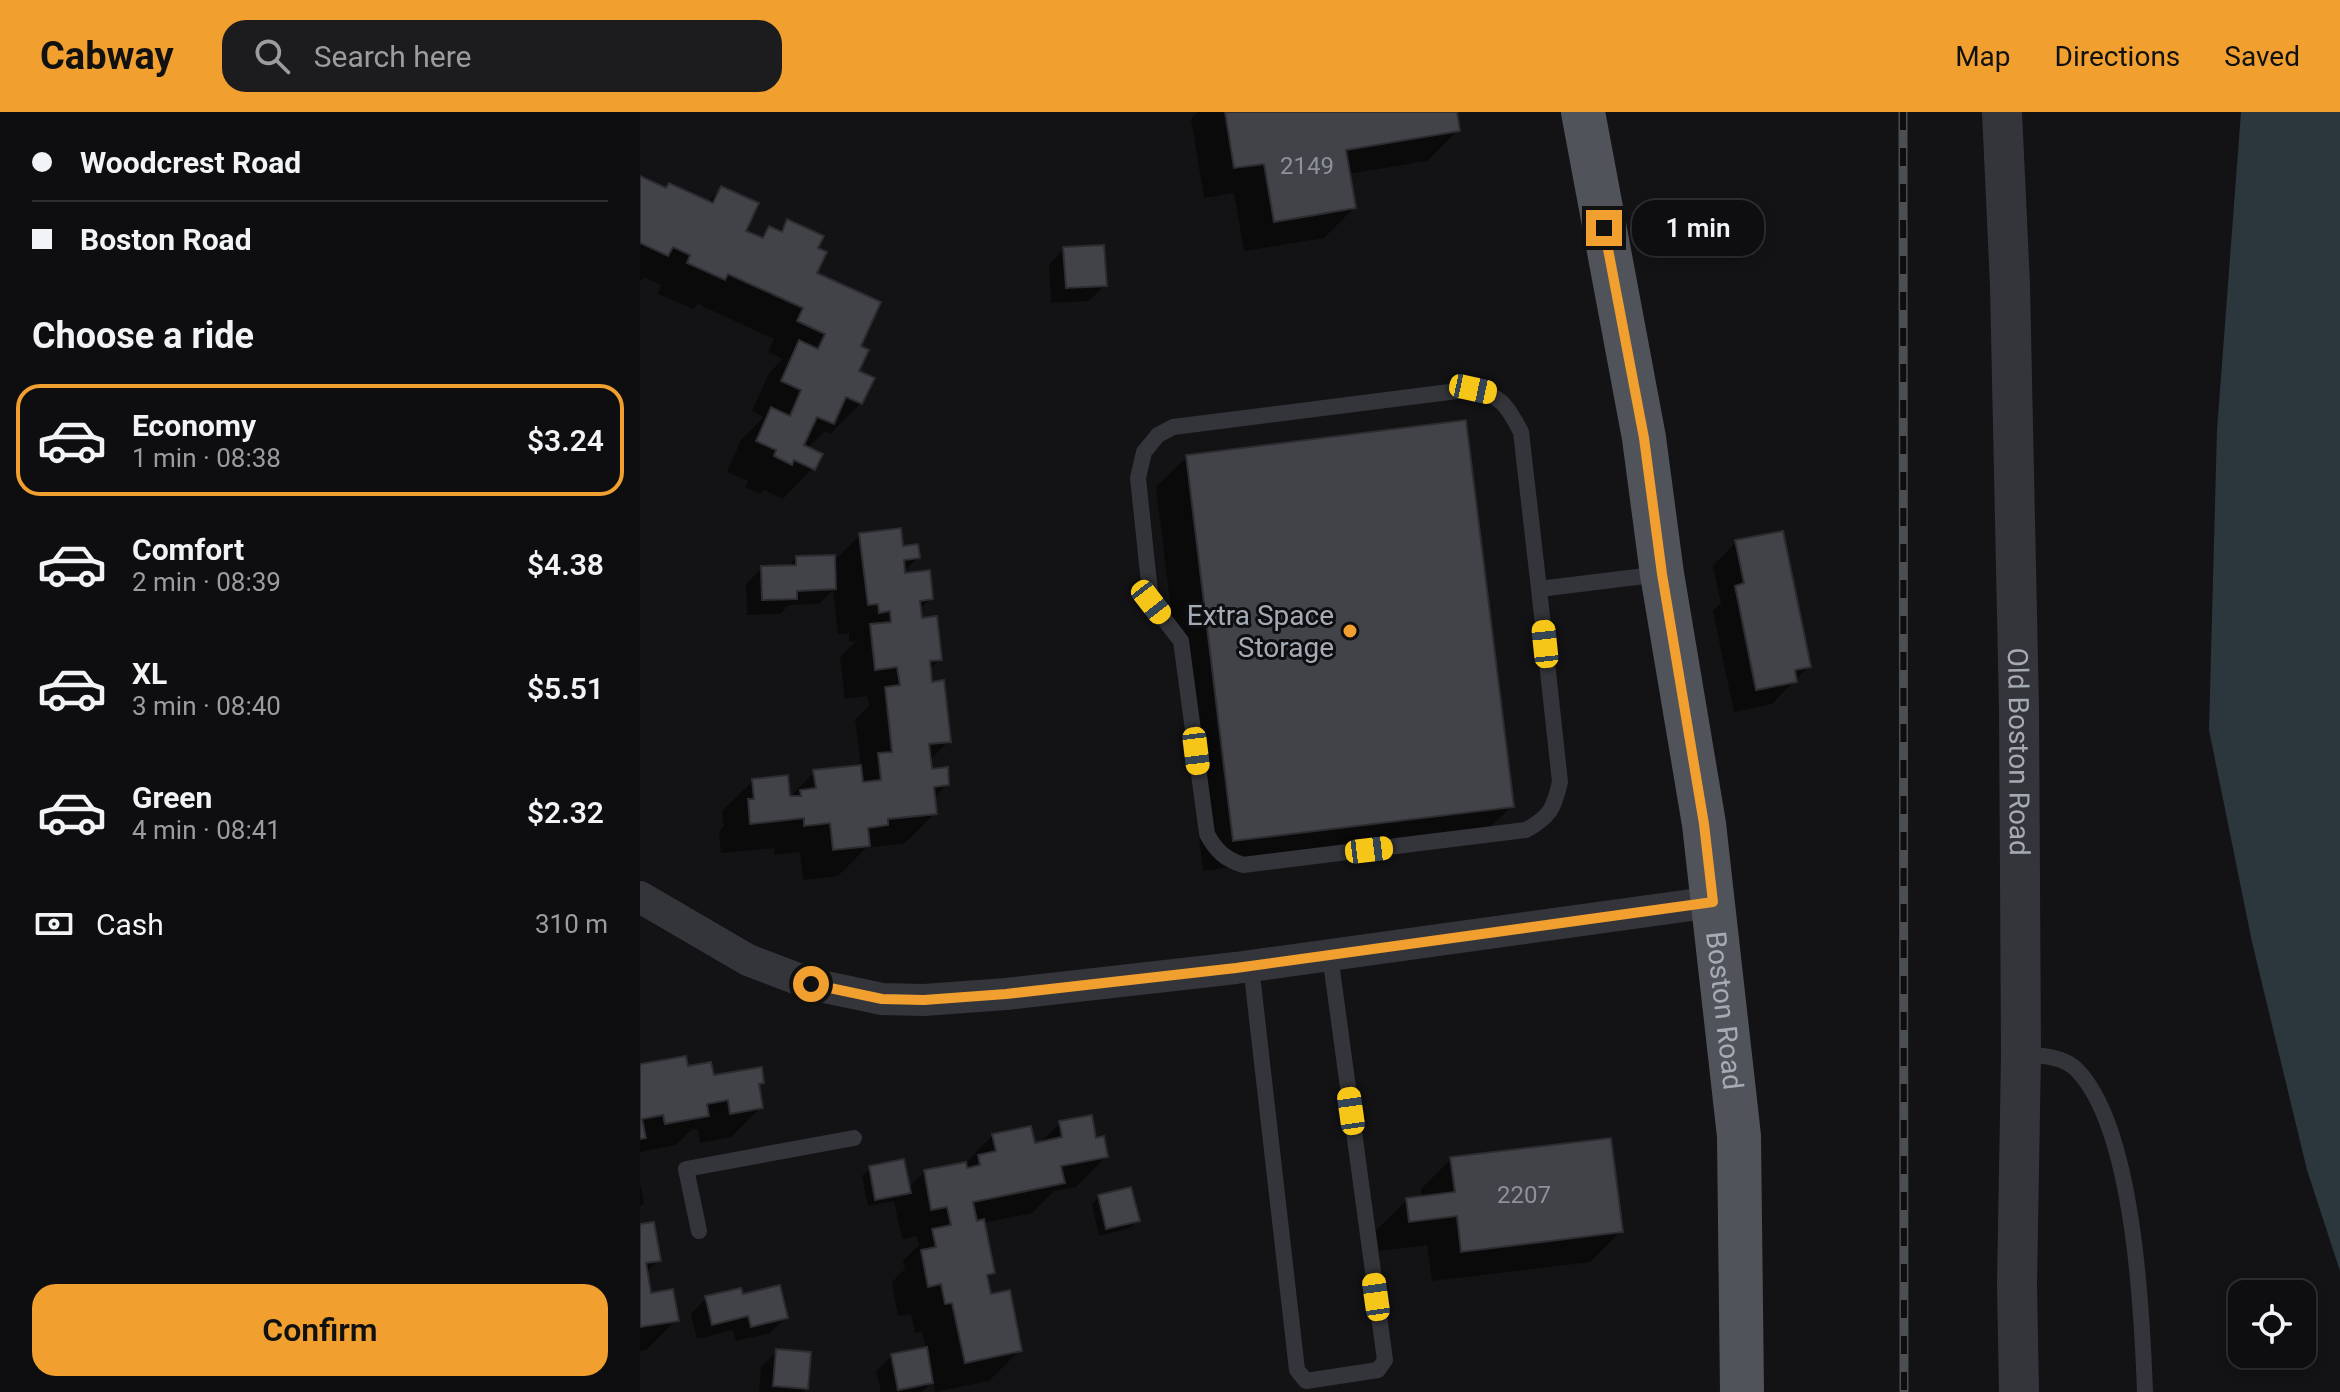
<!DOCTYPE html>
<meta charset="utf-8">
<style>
:root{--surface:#0e0e10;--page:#1c1c1e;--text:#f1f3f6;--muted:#9b9c9f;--line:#2e2e30;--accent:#f19f2f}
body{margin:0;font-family:Roboto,sans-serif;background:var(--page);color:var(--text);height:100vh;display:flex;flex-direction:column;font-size:30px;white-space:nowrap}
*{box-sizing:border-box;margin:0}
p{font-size:26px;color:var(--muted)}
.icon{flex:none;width:44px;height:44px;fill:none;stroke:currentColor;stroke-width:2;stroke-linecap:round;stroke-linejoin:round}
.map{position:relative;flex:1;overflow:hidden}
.drawer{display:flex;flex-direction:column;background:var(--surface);width:640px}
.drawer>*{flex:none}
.top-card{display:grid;align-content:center;height:176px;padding:0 32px;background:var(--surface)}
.fabs{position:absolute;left:1588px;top:1168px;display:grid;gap:16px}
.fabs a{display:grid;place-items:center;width:88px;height:88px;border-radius:16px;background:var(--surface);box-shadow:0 4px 12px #0003,0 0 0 2px var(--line);font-size:40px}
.end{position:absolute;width:36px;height:36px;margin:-18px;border:10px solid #f19f2f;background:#111;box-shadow:0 0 0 4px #111}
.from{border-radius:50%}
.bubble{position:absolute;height:56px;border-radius:24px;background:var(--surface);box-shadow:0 4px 12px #0003,0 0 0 2px var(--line);font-size:26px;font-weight:600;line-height:56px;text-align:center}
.car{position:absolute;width:24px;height:48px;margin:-24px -12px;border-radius:10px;box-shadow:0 0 6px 2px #0007;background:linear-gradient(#f5c518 24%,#345 0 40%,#f5c518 0 76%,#345 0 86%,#f5c518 0)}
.top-card b{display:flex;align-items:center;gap:28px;height:76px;font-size:30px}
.top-card b+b{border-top:2px solid var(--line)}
.top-card i{width:20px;height:20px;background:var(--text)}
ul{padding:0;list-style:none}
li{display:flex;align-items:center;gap:24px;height:112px;margin:0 16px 12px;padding:0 16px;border:4px solid transparent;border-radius:24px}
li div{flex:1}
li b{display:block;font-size:30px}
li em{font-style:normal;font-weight:600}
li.current{border-color:var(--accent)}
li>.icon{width:72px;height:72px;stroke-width:1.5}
h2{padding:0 32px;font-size:36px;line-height:96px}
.pay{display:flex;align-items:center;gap:20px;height:88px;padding:0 32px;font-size:30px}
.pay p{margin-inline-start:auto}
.action{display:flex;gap:16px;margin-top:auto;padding:16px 32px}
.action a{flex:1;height:92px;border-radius:24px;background:var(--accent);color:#111;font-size:32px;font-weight:600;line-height:92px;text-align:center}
header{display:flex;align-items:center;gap:48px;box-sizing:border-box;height:112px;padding:0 40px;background:var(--accent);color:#111}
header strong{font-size:38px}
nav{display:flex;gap:44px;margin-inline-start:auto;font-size:28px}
.search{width:560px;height:72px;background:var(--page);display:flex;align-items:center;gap:20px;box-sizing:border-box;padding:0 28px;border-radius:24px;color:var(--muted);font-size:30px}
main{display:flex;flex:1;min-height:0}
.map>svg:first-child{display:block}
.water{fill:#2c373d}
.shadow{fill:#0007}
.building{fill:#424348;stroke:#2d2d31;stroke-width:2}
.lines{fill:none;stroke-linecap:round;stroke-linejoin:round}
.service{stroke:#34353a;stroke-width:16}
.minor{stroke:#34353a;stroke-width:32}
.tertiary{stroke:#34353a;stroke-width:40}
.primary{stroke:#505359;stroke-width:44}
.rail-casing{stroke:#4b4e53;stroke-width:9}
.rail{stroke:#0e0e10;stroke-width:6;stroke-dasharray:18;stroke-linecap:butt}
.route{stroke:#f19f2f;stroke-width:10}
.poi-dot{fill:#f19f2f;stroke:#0e0e10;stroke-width:3}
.labels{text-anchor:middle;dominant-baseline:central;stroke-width:6;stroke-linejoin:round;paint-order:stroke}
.number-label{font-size:24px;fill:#8c919a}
.poi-label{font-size:28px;fill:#a5abb5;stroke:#0e0e10;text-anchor:end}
.street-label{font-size:28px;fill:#a5abb5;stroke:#0e0e10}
</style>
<header>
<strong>Cabway</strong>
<div class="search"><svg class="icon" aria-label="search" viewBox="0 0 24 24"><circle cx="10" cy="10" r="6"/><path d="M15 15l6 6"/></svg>Search here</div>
<nav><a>Map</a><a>Directions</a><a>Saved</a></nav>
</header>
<main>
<section class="drawer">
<div class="top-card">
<b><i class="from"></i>Woodcrest Road</b>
<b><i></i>Boston Road</b>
</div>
<h2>Choose a ride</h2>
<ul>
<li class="current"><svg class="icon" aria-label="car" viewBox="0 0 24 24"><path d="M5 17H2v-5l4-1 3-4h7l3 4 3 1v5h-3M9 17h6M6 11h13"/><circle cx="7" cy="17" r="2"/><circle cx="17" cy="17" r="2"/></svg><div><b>Economy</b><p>1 min · 08:38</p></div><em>$3.24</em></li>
<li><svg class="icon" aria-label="car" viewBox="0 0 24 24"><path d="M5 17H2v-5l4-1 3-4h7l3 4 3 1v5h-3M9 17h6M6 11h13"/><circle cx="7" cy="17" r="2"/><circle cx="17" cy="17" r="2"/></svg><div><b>Comfort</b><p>2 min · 08:39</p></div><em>$4.38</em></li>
<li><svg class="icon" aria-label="car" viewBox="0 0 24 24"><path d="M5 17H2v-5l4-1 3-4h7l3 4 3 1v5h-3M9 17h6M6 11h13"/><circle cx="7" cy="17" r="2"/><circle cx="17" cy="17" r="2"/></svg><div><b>XL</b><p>3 min · 08:40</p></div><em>$5.51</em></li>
<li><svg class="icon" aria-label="car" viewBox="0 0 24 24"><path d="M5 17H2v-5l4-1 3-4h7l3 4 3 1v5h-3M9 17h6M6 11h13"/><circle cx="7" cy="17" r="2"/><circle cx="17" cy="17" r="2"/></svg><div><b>Green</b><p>4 min · 08:41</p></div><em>$2.32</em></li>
</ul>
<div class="pay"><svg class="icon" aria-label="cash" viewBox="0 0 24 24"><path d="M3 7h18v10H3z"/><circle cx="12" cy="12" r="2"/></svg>Cash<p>310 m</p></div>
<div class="action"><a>Confirm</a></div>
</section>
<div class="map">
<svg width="1700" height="1280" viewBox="0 0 1700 1280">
<rect width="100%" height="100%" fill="#131315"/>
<path class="water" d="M 1601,0 L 1700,0 L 1700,1159 L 1667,1058 L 1612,830 L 1569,618 L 1577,318 Z"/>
<path class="shadow" d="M 558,0 L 815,0 L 818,18 L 787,49 L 708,62 L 714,96 L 684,126 L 604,139 L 594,81 L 564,86 L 551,7 Z
M 0,67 L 24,78 L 67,91 L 82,76 L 103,120 L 119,127 L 129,117 L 137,120 L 148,110 L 175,136 L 175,162 L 218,235 L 217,260 L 221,291 L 190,322 L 185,319 L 167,337 L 173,356 L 143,387 L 124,378 L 120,382 L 105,375 L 108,369 L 87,360 L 101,328 L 124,305 L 112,299 L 129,261 L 143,247 L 128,240 L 134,227 L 58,192 L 53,197 L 18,182 L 21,173 L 4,165 L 0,169 Z
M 424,137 L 465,173 L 449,189 L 411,191 L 409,153 Z
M 547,345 L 872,694 L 841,724 L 563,759 L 516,375 Z
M 220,423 L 261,436 L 278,446 L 263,460 L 291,486 L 279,498 L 280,508 L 300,547 L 289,558 L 309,629 L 289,649 L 290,659 L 307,672 L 294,686 L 295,701 L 265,731 L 226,736 L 198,764 L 163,768 L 160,740 L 135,743 L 134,736 L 81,741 L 79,720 L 84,714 L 82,699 L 113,669 L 149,686 L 174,660 L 221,655 L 215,607 L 229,594 L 227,584 L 205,587 L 200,545 L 216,529 L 209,530 L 209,521 L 198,522 L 193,478 L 179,492 L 149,493 L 140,502 L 107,503 L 106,472 L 122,456 L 147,456 L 156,446 L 193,450 Z
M 1096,430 L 1169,554 L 1132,592 L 1094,600 L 1073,499 L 1081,491 L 1073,454 Z
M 0,954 L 47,956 L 72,966 L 122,970 L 118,975 L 121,995 L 91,1025 L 60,1031 L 58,1017 L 51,1018 L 36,1033 L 0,1040 Z
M 420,1011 L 455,1028 L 466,1044 L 436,1075 L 414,1079 L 392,1101 L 343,1111 L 353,1161 L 346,1168 L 349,1185 L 380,1238 L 349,1269 L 295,1280 L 293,1269 L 282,1280 L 241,1280 L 236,1259 L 252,1244 L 286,1238 L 282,1220 L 275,1221 L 271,1202 L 258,1204 L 252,1170 L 265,1157 L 263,1149 L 279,1133 L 277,1124 L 262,1127 L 254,1089 L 228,1094 L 222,1064 L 230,1056 L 268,1076 L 285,1060 L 325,1052 L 353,1023 L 393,1033 L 399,1032 Z
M 811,1047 L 981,1119 L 950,1150 L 792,1169 L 787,1133 L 739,1139 L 736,1118 L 767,1088 L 782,1086 L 781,1077 Z
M 0,1072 L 4,1091 L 0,1095 Z
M 459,1085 L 497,1109 L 490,1116 L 459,1124 L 452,1092 Z
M 0,1114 L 18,1148 L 6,1161 L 10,1184 L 36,1208 L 6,1238 L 0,1239 Z
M 101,1184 L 146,1205 L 130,1221 L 96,1229 L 93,1218 L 57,1227 L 51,1202 L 66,1186 Z
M 137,1239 L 166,1277 L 163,1280 L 119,1280 L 121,1255 Z"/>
<path class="building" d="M 585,0 L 817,0 L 820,19 L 706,38 L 716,96 L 634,110 L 624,52 L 594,56 Z
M 0,64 L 26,76 L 29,71 L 73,91 L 81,74 L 119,91 L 106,119 L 123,126 L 129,114 L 142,120 L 147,107 L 184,124 L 178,136 L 187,140 L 177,161 L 241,190 L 221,234 L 229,238 L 219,259 L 235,266 L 222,292 L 206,285 L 194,312 L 177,305 L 164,333 L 183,342 L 175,358 L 154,348 L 152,353 L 134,344 L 136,338 L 116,329 L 131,295 L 150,304 L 161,278 L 141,269 L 159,228 L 178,237 L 185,222 L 157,209 L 163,196 L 88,162 L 85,168 L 47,151 L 50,143 L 33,135 L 28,144 L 0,131 Z
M 464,133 L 467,174 L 426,176 L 423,135 Z
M 826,308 L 874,695 L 593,729 L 546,343 Z
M 261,416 L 263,434 L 278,432 L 280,446 L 264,448 L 265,461 L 290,458 L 293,487 L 280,489 L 282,506 L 297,504 L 302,548 L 290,549 L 292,570 L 304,568 L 311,630 L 289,632 L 292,657 L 308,655 L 309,673 L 294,675 L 297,702 L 248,707 L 248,713 L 228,716 L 230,734 L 193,738 L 190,711 L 164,714 L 164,706 L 110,712 L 108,687 L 114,687 L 112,667 L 148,663 L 150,684 L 161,684 L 160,678 L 176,676 L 173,658 L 221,653 L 223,670 L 241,668 L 238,641 L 252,640 L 245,575 L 260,573 L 257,555 L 235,558 L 230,512 L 251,510 L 250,499 L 239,501 L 238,492 L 228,493 L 219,421 Z
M 1143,419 L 1171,555 L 1155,558 L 1157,570 L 1116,578 L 1095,474 L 1104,471 L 1095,428 Z
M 195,443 L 196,477 L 157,479 L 157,487 L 122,488 L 121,454 L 156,453 L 156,444 Z
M 46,944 L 48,954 L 71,950 L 74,963 L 122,955 L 124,971 L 119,972 L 123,996 L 90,1002 L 88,988 L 67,992 L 69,1004 L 25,1012 L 23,1003 L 2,1007 L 6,1026 L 0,1027 L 0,952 Z
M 452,1003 L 456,1026 L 464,1024 L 468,1045 L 421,1054 L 425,1071 L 333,1090 L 337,1109 L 344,1107 L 355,1161 L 347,1163 L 351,1182 L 370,1178 L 382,1239 L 325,1251 L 312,1191 L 305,1192 L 301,1172 L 288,1175 L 281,1138 L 296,1135 L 292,1117 L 311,1113 L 307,1095 L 291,1098 L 284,1058 L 326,1050 L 327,1056 L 340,1053 L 338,1043 L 356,1039 L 352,1022 L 391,1014 L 395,1031 L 422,1025 L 419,1009 Z
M 971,1026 L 983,1120 L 821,1140 L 817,1104 L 769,1110 L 766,1086 L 815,1080 L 810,1045 Z
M 264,1047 L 271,1081 L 235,1088 L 229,1054 Z
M 491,1075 L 500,1109 L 466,1117 L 458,1083 Z
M 14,1110 L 21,1149 L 6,1151 L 11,1181 L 33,1177 L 39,1209 L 0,1215 L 0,1112 Z
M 140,1173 L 148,1206 L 111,1215 L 108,1204 L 72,1213 L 65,1184 L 101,1176 L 103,1182 Z
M 287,1235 L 293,1271 L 258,1278 L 251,1242 Z
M 136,1237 L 171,1240 L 168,1277 L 133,1274 Z"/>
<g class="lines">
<path class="service" d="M 899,477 L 881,320 C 868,295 861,283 833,277 L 533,315 L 518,323 L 504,340 L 498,366 L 511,490 L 541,529 L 567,722 C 576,739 585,747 603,753 L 886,718 C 910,705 914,696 920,670 L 899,477 L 1021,462
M 611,854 L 657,1258 L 666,1269 L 738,1258 L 745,1248 L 690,843
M 1381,943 C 1401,943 1424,944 1438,959 C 1494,1019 1502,1199 1505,1280
M 59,1119 L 46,1057 L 214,1026"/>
<path class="minor" d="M 0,785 L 108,848 L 171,872 L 242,887 L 284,888 L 366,882 L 596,856 L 1073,790"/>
<path class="tertiary" id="s1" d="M 1362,0 L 1370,173 L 1379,596 L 1381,943 L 1377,1173 L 1379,1280"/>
<path class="primary" id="s2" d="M 943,0 L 1004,326 L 1022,462 L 1064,712 L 1099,1024 L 1102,1280"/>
<defs>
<path id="rail" d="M 1263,0 L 1264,1280"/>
</defs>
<use href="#rail" class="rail-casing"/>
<use href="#rail" class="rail"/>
</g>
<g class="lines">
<path class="route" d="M 171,872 L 242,887 L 284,888 L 366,882 L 596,856 L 1073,790 L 1064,712 L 1022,462 L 1004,326 L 964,116"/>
</g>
<circle class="poi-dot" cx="710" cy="519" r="8"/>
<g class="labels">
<g class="number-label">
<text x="667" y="54">2149</text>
<text x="884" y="1083">2207</text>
</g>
<g class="poi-label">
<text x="694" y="503">Extra Space<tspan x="694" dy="32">Storage</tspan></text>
</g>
<g class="street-label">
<text stroke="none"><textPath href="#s1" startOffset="640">Old Boston Road</textPath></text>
<text stroke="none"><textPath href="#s2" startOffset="910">Boston Road</textPath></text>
</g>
</g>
</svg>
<div class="fabs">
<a><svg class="icon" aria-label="locate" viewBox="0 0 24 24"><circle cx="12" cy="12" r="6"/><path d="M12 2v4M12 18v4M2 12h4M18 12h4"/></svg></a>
</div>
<i class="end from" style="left:171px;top:872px"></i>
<i class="end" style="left:964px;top:116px"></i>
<div class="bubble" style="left:992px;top:88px;width:132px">1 min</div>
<i class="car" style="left:833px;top:277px;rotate:102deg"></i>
<i class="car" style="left:511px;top:490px;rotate:142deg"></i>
<i class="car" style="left:905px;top:532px;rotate:354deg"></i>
<i class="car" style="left:556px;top:639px;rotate:173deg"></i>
<i class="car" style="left:729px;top:738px;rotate:83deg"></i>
<i class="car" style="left:711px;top:999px;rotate:352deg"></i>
<i class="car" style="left:736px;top:1185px;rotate:352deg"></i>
</div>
</main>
